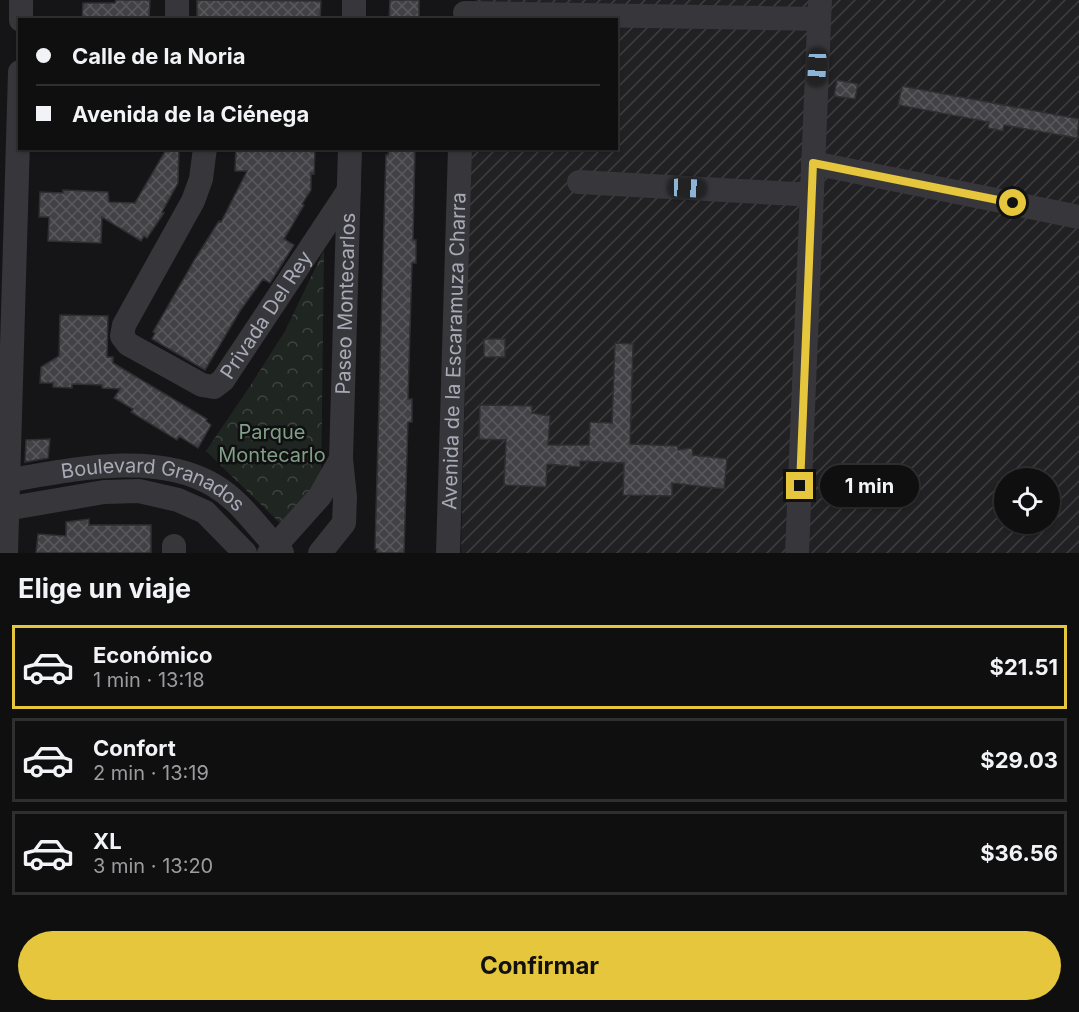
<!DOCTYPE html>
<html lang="es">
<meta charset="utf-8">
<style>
:root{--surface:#100f10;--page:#191819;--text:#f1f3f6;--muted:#9c9c9f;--line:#302f30;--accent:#e5c63d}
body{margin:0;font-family:Inter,sans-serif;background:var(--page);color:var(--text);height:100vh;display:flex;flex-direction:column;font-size:22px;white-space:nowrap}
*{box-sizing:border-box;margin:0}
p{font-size:20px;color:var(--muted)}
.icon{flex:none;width:33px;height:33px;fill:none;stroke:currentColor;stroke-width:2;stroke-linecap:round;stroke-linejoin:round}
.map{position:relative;height:553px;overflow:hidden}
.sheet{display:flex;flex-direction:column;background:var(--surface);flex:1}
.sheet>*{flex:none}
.top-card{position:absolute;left:18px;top:18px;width:600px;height:132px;border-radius:0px;box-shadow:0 2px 4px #0004,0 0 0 2px var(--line);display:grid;align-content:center;height:132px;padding:0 18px;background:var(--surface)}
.fabs{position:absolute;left:994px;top:468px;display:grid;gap:12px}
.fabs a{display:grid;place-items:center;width:66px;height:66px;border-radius:50%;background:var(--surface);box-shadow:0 2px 4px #0004,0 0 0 2px var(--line);font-size:30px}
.end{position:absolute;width:27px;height:27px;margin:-14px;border:8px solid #e5c63d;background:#111;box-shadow:0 0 0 3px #111}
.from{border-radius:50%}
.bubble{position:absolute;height:42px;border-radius:21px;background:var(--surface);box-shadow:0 2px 4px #0004,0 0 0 2px var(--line);font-size:20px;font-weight:700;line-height:42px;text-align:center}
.car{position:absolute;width:18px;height:36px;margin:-18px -9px;border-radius:8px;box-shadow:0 0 4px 2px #0007;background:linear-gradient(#222 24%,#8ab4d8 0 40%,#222 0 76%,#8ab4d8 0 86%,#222 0)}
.top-card b{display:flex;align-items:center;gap:21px;height:57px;font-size:22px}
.top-card b+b{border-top:2px solid var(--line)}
.top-card i{width:15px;height:15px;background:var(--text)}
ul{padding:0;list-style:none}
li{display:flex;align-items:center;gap:18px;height:84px;margin:0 12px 9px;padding:0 6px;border:3px solid var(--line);border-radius:0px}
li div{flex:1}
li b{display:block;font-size:22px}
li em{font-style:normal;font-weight:700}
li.on{border-color:var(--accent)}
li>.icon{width:54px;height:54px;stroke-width:1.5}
h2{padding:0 18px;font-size:27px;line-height:72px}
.cta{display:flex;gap:12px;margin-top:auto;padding:12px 18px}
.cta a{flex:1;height:69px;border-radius:36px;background:var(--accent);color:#111;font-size:24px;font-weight:700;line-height:69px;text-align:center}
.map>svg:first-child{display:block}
.industrial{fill:url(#industrial-furrows);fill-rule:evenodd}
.park{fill:url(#park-crowns)}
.building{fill:url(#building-cross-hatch);stroke:#2f2f32;stroke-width:1.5}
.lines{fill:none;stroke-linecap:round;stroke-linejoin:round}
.minor{stroke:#36363b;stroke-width:24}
.route{stroke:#e5c63d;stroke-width:8}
.labels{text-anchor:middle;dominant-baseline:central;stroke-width:5;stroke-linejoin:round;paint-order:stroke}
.street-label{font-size:20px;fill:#a7a9b5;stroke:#100f11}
.park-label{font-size:20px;fill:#7f9f86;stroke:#100f11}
</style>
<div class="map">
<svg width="1079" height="553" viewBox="0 0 1079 553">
<defs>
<pattern id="industrial-furrows" width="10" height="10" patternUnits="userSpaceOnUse" patternTransform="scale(1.5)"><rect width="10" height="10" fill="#212023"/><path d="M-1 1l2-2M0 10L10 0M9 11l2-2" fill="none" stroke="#3e3e41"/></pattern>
<pattern id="park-crowns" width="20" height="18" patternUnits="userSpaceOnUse" patternTransform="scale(1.5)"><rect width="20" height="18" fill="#1f2621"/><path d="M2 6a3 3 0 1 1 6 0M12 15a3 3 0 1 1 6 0" fill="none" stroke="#3d433f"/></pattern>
<pattern id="building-cross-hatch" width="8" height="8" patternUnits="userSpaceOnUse" patternTransform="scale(1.5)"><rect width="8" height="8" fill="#414146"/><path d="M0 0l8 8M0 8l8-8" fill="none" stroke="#5a5a5e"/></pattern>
</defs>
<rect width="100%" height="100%" fill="#151416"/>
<path class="industrial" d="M 475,0 L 1079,0 L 1079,553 L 461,553 L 471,149 L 616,148 L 616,20 L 474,19 ZM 1005,478 L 1050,478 L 1050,524 L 1005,524 Z"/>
<path class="park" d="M 324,250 L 321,492 L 286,529 L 206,451 L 250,386 L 285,331 Z"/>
<path class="building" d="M 116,0 L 150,0 L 149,20 L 82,20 L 83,3 L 115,3 Z
M 197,0 L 321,1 L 320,20 L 197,20 Z
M 390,0 L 419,0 L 419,20 L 389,20 Z
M 837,80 L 858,84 L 855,99 L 834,96 Z
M 902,86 L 1079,119 L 1077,138 L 1004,125 L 1003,131 L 988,128 L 989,122 L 898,105 Z
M 167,148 L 179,148 L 178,183 L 162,212 L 164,213 L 147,238 L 144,236 L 141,241 L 102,217 L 101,243 L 48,241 L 49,217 L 39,217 L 40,192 L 63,193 L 63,190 L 108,192 L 109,202 L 135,203 Z
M 236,148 L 315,148 L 314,174 L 311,173 L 311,190 L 302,204 L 304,205 L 284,239 L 294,245 L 270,283 L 263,279 L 240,311 L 205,370 L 152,339 L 155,333 L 153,332 L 195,259 L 219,221 L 221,222 L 247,171 L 235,171 Z
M 389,149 L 415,149 L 413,240 L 416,240 L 416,263 L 412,263 L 408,399 L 412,399 L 412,422 L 408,422 L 404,553 L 377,553 L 377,549 L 375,549 L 385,186 L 386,155 L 388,155 Z
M 60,315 L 108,316 L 107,357 L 113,357 L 113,363 L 207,419 L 206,421 L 211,425 L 198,448 L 179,436 L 177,440 L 131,412 L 133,409 L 114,398 L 120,389 L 102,388 L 102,385 L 72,384 L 72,388 L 53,387 L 53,383 L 40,383 L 41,367 L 59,356 Z
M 484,339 L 505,339 L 505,357 L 484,357 Z
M 615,343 L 633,344 L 630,444 L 678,446 L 678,450 L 692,448 L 693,455 L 727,459 L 724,489 L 672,483 L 672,496 L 623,495 L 624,463 L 580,461 L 580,467 L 547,464 L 546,487 L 504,485 L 506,440 L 479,439 L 480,405 L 532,406 L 532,413 L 550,416 L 548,445 L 589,445 L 590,422 L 612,423 Z
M 50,439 L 48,458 L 25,462 L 26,440 Z
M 89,519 L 89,525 L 151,525 L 151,553 L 36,553 L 38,534 L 66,536 L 66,522 Z"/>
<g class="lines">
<g class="minor">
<path d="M 465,13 L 819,19"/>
<path d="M 21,20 L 21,0"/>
<path d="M 177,20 L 177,0"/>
<path d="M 354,20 L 354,0"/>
<path id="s1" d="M 205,148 L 201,179 L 193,201 L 124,325 L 122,336 L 128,344 L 202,385 L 214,387 L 223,380 L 349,190"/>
<path d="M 813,163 L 1079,217"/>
<path d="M 579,182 L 796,194 L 812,193"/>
<path id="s2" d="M 0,482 C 66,471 155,449 215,486 C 242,502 260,531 282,553"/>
<path d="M 0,510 L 104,492 L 139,491 L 178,500 L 205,512 L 245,553"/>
<path d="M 6,553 L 20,72"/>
<path d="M 174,553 L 174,546"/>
<path d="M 269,553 L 320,496 L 341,459"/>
<path id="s3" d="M 320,553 L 344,523 L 345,497 L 341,459 L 350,148"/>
<path id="s4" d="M 448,553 L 460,148"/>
<path d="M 797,553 L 820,0"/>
</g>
</g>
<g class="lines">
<path class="route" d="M 800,486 L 813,163 L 1013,203"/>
</g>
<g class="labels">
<g class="street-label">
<text stroke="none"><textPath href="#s3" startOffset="258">Paseo Montecarlos</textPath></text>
<text stroke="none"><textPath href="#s1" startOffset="404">Privada Del Rey</textPath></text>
<text stroke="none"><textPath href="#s4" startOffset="202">Avenida de la Escaramuza Charra</textPath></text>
<text stroke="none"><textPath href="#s2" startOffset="158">Boulevard Granados</textPath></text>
</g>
<g class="park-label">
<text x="272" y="432">Parque<tspan x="272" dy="23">Montecarlo</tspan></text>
</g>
</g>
</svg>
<div class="fabs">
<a><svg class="icon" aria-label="locate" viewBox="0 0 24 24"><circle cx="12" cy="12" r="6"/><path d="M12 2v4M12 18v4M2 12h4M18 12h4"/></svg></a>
</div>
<i class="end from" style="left:1013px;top:203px"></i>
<i class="end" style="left:800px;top:486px"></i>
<div class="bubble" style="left:820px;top:465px;width:99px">1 min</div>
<i class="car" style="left:817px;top:67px;rotate:183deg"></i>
<i class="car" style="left:687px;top:188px;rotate:93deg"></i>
<div class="top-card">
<b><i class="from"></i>Calle de la Noria</b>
<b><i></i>Avenida de la Ciénega</b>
</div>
</div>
<section class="sheet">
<h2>Elige un viaje</h2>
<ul>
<li class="on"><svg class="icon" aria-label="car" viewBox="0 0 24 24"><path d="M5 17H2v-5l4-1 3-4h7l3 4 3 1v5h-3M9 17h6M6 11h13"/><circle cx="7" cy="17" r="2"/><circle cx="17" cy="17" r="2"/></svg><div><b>Económico</b><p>1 min · 13:18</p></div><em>$21.51</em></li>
<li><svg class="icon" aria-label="car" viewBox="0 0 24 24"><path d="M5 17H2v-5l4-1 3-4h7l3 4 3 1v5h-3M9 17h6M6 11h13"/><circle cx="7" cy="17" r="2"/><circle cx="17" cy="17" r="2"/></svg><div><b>Confort</b><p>2 min · 13:19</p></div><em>$29.03</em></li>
<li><svg class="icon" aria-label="car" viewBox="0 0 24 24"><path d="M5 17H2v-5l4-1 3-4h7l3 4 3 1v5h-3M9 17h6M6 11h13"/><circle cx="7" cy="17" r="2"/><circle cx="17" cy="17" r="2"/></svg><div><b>XL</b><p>3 min · 13:20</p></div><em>$36.56</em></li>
</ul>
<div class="cta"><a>Confirmar</a></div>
</section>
